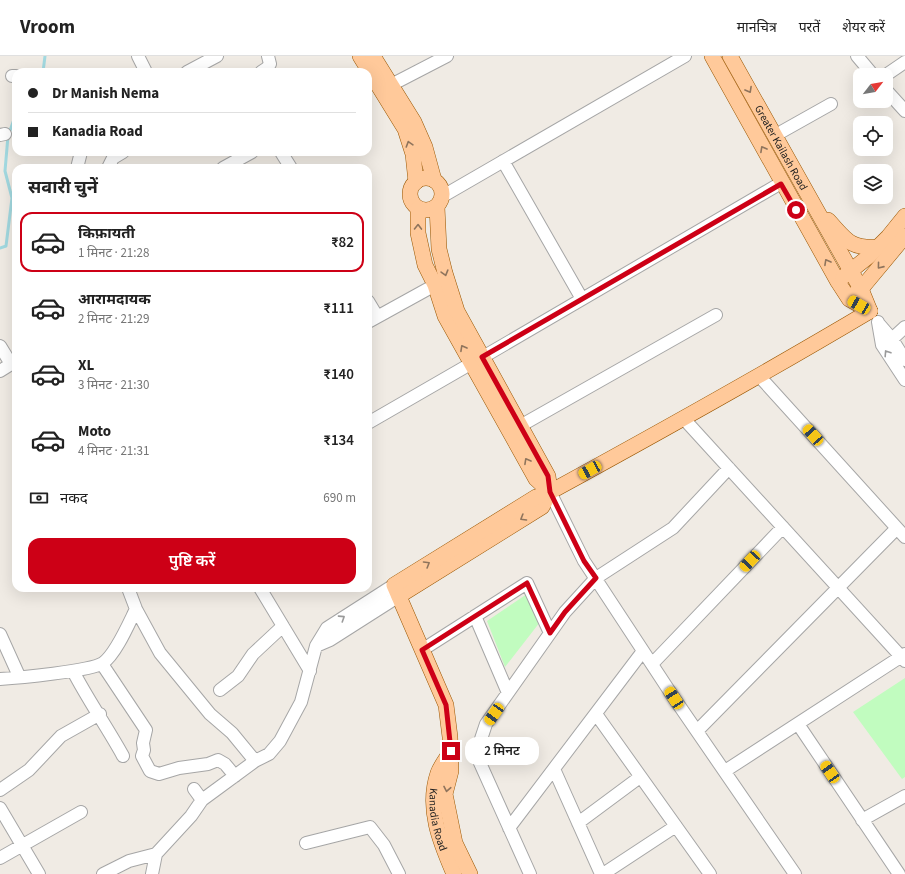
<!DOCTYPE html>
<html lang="hi">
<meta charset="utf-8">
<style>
:root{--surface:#fff;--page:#f6f6f6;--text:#222;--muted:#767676;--line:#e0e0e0;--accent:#cd0016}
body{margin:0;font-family:"Source Sans 3","Noto Sans Devanagari",sans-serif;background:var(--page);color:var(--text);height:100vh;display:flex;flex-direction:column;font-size:15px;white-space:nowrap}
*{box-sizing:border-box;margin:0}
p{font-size:13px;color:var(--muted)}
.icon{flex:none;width:22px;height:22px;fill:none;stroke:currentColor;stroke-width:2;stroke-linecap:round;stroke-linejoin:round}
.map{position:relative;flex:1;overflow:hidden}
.details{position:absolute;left:12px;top:108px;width:360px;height:428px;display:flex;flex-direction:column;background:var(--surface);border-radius:12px;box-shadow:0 4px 16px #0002}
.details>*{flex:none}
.hud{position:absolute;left:12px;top:12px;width:360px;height:88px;border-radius:12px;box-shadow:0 4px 16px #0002;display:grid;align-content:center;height:88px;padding:0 16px;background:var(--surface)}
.needle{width:26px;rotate:59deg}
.buttons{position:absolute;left:853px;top:12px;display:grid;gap:8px}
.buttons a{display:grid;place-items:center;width:40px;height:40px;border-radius:8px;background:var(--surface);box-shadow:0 4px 16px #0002;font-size:20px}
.end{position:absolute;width:18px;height:18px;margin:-9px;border:5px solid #cd0016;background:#fff;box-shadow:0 0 0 2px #fff}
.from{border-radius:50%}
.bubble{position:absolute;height:28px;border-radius:12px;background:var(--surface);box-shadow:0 4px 16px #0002;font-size:13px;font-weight:600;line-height:28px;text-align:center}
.car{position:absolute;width:12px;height:24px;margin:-12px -6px;border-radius:5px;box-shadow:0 0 3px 1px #0007;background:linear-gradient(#f5c518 24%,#345 0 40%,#f5c518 0 76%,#345 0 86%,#f5c518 0)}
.hud b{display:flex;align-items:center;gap:14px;height:38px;font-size:15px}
.hud b+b{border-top:1px solid var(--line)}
.hud i{width:10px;height:10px;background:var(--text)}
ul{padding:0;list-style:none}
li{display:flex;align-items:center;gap:12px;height:60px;margin:0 8px 6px;padding:0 8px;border:2px solid transparent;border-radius:12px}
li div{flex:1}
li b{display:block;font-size:15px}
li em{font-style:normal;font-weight:600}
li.current{border-color:var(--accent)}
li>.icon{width:36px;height:36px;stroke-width:1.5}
h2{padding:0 16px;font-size:18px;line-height:48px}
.pay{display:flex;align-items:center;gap:10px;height:44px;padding:0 16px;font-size:15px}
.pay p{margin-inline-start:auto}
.button{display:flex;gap:8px;margin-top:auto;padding:8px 16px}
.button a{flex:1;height:46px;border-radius:12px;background:var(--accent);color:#fff;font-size:16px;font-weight:600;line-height:46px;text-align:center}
header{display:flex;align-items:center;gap:24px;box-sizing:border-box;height:56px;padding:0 20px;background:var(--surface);border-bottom:1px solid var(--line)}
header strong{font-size:19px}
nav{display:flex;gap:22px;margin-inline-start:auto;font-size:14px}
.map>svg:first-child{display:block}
.park{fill:#c1fcbf}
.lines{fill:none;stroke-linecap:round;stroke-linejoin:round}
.stream{stroke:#a2d9e0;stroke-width:3}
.minor-casing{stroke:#a6a6a6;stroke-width:14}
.major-casing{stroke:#995600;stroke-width:16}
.minor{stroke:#fff;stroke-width:12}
.major{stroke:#ffc99a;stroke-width:15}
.oneway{stroke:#8f745c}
.oneway2{stroke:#9a9a9a}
.route{stroke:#cd0016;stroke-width:5}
.labels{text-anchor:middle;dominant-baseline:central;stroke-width:4;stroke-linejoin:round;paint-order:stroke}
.street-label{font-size:11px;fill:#1f1f1f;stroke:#fff}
</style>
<header>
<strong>Vroom</strong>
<nav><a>मानचित्र</a><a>परतें</a><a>शेयर करें</a></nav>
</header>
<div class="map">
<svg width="905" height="818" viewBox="0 0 905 818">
<rect width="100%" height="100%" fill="#f0ebe4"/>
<path class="park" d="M 527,538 L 540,566 L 505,611 L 487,565 Z
M 905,622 L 905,721 L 902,723 L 853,656 Z"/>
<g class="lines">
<path class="stream" d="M 43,16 L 45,0
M 0,192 L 6,190 L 12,142 L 5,115 L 8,80 L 16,58"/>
<defs>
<path id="minor" d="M 138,0 L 146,16
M 857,0 L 873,19
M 187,16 L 217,0
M 261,16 L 267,12 L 270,8 L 268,0
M 886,19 L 905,6
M 12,20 L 16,20
M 391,29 L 447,0
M 886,34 L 905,55
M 0,79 L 5,78
M 774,80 L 831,48
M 281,96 L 291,112
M 503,105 L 582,243
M 77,112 L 81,96
M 108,112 L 113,102 L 123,96
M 223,112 L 252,96
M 443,140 L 685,0
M 368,245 L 377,260
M 368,266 L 435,229
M 878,266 L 882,289 L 905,324
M 879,268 L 892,283 L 905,304
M 892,283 L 905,271
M 0,290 L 11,308
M 483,301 L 781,127
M 0,315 L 16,305
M 760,321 L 905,481
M 684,363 L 905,605
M 368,367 L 472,307
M 520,370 L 716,259
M 550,436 L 584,505 L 674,642 L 795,818
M 128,532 L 136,553 L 160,597 L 210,658 L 232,677 L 255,705
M 260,532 L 310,615
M 475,560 L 508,637
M 0,578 L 19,620
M 316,590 L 330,584 L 399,540
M 422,594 L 527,527 L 550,577
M 102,608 L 146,674 L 143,687 L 144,694 L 142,700 L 150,715 L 159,718 L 179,712 L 208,708 L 218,704 L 225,708 L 235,720
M 652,608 L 783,471
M 73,615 C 88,644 107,671 123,700
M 0,623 C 17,622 91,615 103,607 C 116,598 129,567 136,553
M 220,634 L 238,620 L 253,598 L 283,570
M 596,658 L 710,818
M 798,668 L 899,818
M 697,675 L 897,472
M 554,713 L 601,818
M 725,715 L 905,598
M 194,733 L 202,744
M 0,734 L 29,714 L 61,680 L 100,658
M 0,752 L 39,818
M 862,764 L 905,740
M 578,767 L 640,721
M 509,772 L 643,595
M 306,787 L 370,771 L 384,789 L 399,818
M 0,802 L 81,756
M 103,818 L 129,805 L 156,798
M 152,818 L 156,798 L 191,760 L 202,744 L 255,705 L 269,698 L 280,685 L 301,646 L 316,590 L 327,572 L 394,529
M 530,818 L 476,698 L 486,668 L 565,556 L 596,522 L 673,472 L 729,412
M 603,818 L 676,770"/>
<g id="major">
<path d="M 360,0 L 405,73 L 413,98 L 416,126"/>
<path d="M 373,0 L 414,66 L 425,91 L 434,124"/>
<path d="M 712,0 L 838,226 L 849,243 L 870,255"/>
<path id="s1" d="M 730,0 L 861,233 L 870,255"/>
<circle cx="426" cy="138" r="16"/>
<path d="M 418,153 L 418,177 L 425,209 L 435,229 L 445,260 L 536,423 L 550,436"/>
<path d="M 828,164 C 846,183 849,193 878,191"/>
<path d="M 843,221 L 868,201 L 888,181 L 905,160"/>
<path d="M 853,239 L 861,233 L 905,180"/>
<path d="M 399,540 L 542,451 L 550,436 L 548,420 L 457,255 L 445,217 L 439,193 L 437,151"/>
<path id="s2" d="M 451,695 C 447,702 441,709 438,717 C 426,752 440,786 454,818"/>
<path d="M 470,818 L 455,787 L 445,738 L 451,715 L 450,681 L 446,649 L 394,529 L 536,441 L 550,436 C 658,377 764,318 870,255"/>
</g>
</defs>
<use href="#minor" class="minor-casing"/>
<use href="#major" class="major-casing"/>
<use href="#minor" class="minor"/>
<use href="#major" class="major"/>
</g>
<defs><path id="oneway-chevron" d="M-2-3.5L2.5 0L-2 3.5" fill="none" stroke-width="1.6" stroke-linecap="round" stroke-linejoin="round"/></defs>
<g class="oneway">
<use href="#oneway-chevron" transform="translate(749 34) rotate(61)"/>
<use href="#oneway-chevron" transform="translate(409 88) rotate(-107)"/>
<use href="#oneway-chevron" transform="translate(763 93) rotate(-119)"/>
<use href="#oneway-chevron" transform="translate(418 171) rotate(-89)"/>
<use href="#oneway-chevron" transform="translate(827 206) rotate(-119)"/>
<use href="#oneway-chevron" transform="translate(880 210) rotate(129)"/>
<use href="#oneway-chevron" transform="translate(445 217) rotate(74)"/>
<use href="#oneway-chevron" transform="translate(463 292) rotate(-119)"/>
<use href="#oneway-chevron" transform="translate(527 405) rotate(-119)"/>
<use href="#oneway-chevron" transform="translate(523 462) rotate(149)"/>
<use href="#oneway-chevron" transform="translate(427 508) rotate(-31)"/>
<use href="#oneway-chevron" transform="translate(447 733) rotate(101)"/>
</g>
<g class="oneway2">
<use href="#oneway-chevron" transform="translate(887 297) rotate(-123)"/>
<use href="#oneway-chevron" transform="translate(342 562) rotate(-33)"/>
</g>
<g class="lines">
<path class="route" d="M 451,695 L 446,649 L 422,594 L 527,527 L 550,577 L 565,556 L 596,522 L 584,505 L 550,436 L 548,420 L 482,301 L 781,128 L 796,154"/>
</g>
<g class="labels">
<g class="street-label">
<text stroke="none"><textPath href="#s1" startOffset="105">Greater Kailash Road</textPath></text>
<text stroke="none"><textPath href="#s2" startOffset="73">Kanadia Road</textPath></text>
</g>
</g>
</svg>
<div class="buttons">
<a><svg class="needle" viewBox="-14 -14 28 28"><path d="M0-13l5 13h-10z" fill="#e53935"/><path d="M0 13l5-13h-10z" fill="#767676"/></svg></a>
<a><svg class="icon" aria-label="locate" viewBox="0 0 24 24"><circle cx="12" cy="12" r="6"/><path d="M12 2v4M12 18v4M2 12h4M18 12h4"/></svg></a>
<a><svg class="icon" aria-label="layers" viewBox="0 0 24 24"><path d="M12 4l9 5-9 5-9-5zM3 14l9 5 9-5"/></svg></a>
</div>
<i class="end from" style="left:796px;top:154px"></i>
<i class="end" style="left:451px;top:695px"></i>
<div class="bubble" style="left:465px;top:681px;width:74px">2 मिनट</div>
<i class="car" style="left:859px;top:249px;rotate:300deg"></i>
<i class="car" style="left:813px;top:379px;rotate:318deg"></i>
<i class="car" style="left:590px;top:414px;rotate:241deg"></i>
<i class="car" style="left:750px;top:505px;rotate:223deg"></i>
<i class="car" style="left:674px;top:642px;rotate:327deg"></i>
<i class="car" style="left:494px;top:658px;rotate:215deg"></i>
<i class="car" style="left:830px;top:716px;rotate:326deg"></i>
<div class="hud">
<b><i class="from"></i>Dr Manish Nema</b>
<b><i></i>Kanadia Road</b>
</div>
<section class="details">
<h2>सवारी चुनें</h2>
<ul>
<li class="current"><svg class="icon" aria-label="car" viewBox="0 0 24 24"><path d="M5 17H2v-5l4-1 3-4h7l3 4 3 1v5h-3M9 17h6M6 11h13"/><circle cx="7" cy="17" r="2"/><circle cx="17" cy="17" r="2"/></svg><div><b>किफ़ायती</b><p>1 मिनट · 21:28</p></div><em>₹82</em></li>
<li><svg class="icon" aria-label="car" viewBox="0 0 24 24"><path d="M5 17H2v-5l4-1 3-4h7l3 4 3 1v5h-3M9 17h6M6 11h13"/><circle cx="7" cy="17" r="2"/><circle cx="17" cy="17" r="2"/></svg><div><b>आरामदायक</b><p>2 मिनट · 21:29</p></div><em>₹111</em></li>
<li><svg class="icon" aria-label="car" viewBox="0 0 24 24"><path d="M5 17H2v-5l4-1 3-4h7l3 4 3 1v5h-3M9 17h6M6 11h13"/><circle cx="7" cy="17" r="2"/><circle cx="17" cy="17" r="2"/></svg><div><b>XL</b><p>3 मिनट · 21:30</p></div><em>₹140</em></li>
<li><svg class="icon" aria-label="car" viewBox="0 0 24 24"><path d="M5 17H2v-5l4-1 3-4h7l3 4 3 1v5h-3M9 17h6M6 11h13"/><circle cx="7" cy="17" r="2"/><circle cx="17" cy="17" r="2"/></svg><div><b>Moto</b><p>4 मिनट · 21:31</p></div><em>₹134</em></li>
</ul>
<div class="pay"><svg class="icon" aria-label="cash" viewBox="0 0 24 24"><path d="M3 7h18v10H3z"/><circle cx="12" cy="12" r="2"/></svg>नकद<p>690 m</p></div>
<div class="button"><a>पुष्टि करें</a></div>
</section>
</div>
